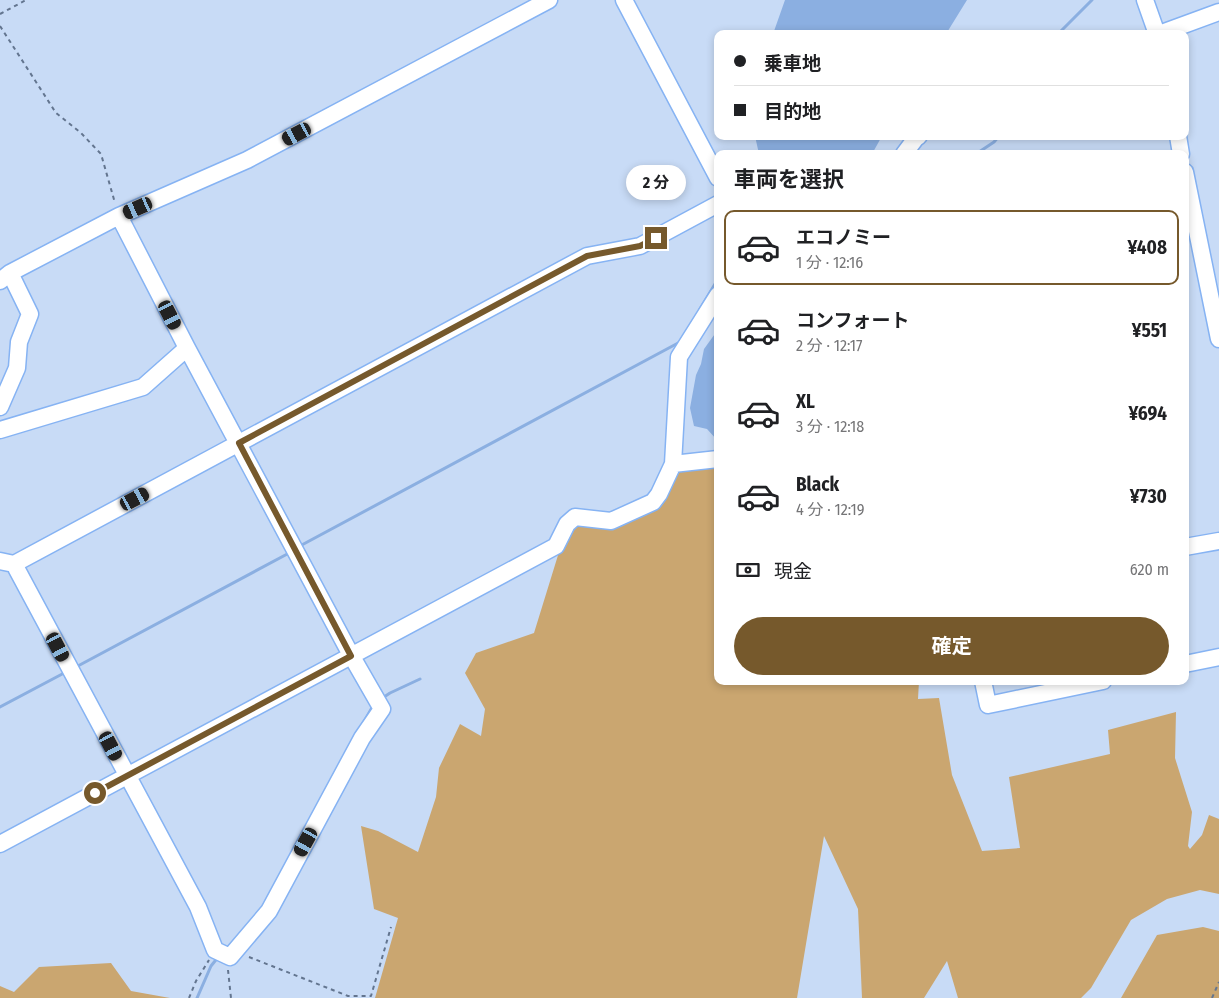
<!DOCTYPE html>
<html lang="ja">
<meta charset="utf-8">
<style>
:root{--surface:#fff;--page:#f2f2f2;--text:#202124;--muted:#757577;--line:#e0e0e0;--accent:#76592c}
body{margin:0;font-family:"Fira Sans Condensed","Noto Sans JP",sans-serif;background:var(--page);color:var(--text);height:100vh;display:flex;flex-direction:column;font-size:19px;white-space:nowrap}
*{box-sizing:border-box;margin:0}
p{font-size:16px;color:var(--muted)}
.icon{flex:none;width:28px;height:28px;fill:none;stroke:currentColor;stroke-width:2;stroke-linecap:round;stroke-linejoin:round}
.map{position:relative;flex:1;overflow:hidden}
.panel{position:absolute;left:714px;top:150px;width:475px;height:535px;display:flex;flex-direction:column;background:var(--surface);border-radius:10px;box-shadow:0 2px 8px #0003}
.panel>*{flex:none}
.top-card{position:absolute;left:714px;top:30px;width:475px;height:110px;border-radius:10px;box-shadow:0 2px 8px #0003;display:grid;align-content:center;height:110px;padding:0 20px;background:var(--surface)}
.end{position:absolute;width:22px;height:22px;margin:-11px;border:6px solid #76592c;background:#fff;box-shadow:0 0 0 2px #fff}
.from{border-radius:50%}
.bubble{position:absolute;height:35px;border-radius:18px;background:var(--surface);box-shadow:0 2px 8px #0003;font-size:16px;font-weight:700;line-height:35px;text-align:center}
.car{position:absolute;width:15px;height:30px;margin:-15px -8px;border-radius:6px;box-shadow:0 0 4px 1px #0007;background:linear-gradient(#222 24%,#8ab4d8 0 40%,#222 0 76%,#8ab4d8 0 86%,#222 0)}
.top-card b{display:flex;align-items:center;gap:18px;height:48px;font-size:19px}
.top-card b+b{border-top:1px solid var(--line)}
.top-card i{width:12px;height:12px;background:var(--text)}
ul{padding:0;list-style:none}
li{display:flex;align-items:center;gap:15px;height:75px;margin:0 10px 8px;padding:0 10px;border:2px solid transparent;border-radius:10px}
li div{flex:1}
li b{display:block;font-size:19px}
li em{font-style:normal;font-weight:700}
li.active{border-color:var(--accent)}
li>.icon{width:45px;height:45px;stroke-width:1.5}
h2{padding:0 20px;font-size:22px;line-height:60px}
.pay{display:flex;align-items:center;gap:12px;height:55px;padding:0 20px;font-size:19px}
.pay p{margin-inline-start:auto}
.cta{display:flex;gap:10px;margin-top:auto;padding:10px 20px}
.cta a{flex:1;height:58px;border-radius:30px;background:var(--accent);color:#fff;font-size:20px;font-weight:700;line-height:58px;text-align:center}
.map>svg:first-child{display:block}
.forest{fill:#caa670}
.water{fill:#8bafe1}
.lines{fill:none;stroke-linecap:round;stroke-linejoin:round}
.stream{stroke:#8bafe1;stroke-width:3}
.minor-casing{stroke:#86b3f3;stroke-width:19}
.path{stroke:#63758f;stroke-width:2;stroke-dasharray:4 4;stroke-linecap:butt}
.minor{stroke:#fff;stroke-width:16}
.route{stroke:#76592c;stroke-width:6}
</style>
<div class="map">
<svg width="1219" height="998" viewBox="0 0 1219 998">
<rect width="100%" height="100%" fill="#c8dbf6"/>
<path class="forest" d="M 717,465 L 718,681 L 919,681 L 918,699 L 939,698 L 952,775 L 982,851 L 1020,848 L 1009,777 L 1110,754 L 1108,730 L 1176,712 L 1175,758 L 1192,812 L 1188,846 L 1190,849 L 1202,835 L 1209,815 L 1219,819 L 1219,894 L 1200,890 L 1167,899 L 1131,920 L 1091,988 L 1081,998 L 958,998 L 947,961 L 924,998 L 862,998 L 858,909 L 824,836 L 797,998 L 375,998 L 398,918 L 374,909 L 361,826 L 378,831 L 418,852 L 436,797 L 439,768 L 460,724 L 481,736 L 485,709 L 465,673 L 476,653 L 534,633 L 559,552 L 577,521 L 609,528 L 678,470 Z
M 1203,927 L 1219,931 L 1219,998 L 1121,998 L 1157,935 Z
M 111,963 L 131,991 L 170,998 L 0,998 L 0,986 L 14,992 L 39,967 Z"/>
<path class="water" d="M 785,0 L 967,0 L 946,34 L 773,34 Z
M 755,136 L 882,136 L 872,154 L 759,154 Z
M 717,331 L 717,440 L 707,429 L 694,426 L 690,408 L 696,375 L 701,364 L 704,349 Z"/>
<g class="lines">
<path class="stream" d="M 1058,34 L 1092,0
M 976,154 L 994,142 L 999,136
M 700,309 L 718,279
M 298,547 L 680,342
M 76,667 L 291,552
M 381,699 L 390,693 L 420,679
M 0,707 L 66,672
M 361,727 L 374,704
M 197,998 L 211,966 L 219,956"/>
<defs>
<path id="minor" d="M 624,0 L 718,178
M 1145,0 L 1157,34
M 1159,34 L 1219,12
M 1178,136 L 1181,154
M 904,154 L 916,138 L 919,136
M 1185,172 L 1219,339
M 0,281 L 10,273 L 119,216 L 247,160 L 549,0
M 0,407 L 17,368 L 19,342 L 30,314 L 10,273
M 0,430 L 143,387 L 187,348
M 673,464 L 718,459
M 1185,547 L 1219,541
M 0,561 L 14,564 L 587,256 L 640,246 L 718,204
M 14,564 L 198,907 L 215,950 L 230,957 L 269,911 L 362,738 L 382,709 L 351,655 L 187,348 L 119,216
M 1185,664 L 1219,657
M 983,681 L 988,705 L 1103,681
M 0,844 L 556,546 L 567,524 L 575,517 L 611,521 L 653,502 L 659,494 L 673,464 L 679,357 L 718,295"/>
</defs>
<use href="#minor" class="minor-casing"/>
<path class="path" d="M 0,14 L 26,0
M 0,26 L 56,113 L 81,133 L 101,154 L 115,203
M 249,957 L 348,996 L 371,996 L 391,927
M 228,970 L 231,998
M 189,998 L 196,981 L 209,960
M 1212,998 L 1219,982"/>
<use href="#minor" class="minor"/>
</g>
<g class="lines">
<path class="route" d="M 95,793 L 351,656 L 239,443 L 587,256 L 640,246 L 656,238"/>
</g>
</svg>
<i class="end from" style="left:95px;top:793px"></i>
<i class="end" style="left:656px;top:238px"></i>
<div class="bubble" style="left:626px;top:165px;width:60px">2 分</div>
<i class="car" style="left:297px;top:134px;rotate:242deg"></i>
<i class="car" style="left:138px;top:208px;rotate:246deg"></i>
<i class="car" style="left:170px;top:315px;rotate:153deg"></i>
<i class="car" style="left:135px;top:499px;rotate:62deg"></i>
<i class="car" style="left:58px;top:647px;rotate:152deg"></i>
<i class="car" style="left:111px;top:746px;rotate:152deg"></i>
<i class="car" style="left:306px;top:842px;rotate:209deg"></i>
<div class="top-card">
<b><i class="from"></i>乗車地</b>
<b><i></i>目的地</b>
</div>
<section class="panel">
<h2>車両を選択</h2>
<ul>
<li class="active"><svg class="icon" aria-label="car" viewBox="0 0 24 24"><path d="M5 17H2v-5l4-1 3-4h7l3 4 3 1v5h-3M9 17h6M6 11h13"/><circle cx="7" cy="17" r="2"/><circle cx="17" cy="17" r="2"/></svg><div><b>エコノミー</b><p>1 分 · 12:16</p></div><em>¥408</em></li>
<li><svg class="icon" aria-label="car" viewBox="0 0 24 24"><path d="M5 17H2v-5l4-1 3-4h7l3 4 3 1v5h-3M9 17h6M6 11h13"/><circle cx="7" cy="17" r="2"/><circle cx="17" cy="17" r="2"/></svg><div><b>コンフォート</b><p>2 分 · 12:17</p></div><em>¥551</em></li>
<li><svg class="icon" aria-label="car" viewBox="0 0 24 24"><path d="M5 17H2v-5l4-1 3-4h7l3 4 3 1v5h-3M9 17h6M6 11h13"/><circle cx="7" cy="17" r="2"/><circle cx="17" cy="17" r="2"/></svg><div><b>XL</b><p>3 分 · 12:18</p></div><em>¥694</em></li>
<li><svg class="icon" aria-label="car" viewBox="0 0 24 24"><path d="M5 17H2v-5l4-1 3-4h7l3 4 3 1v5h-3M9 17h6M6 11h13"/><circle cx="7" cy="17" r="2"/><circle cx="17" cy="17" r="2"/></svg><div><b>Black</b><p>4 分 · 12:19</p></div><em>¥730</em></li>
</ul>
<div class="pay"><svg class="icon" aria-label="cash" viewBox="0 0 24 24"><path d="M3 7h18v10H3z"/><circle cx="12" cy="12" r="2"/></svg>現金<p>620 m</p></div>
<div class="cta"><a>確定</a></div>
</section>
</div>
